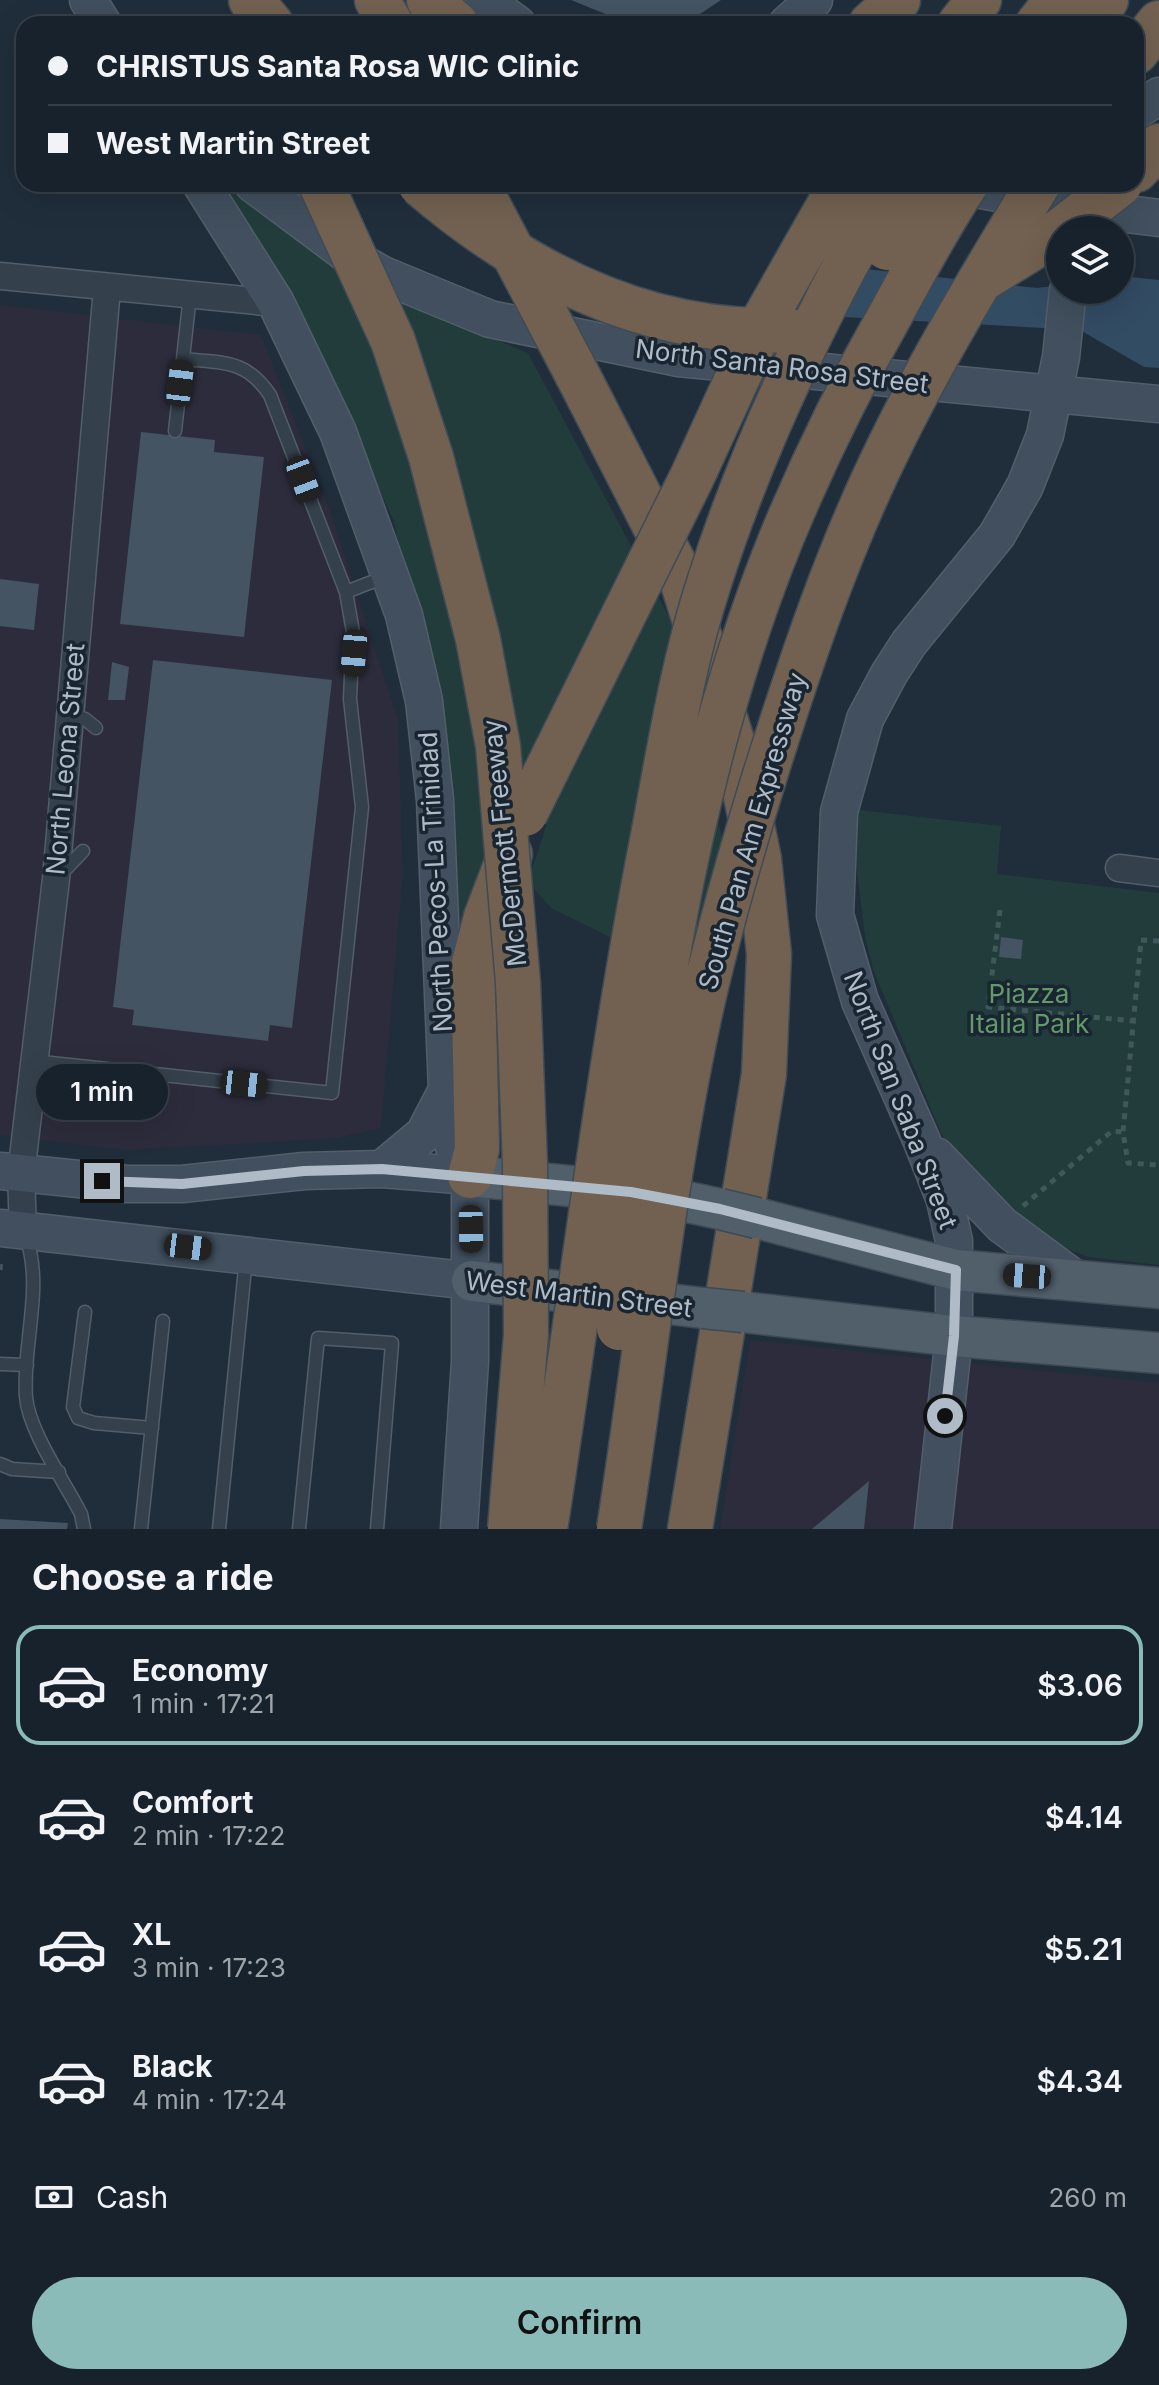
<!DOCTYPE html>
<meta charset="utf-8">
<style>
:root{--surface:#18222c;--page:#212a34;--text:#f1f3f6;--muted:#9fa4a9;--line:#363f48;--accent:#8bbbb9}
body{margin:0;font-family:Inter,sans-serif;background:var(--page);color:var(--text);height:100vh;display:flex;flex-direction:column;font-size:30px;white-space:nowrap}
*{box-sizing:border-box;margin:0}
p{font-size:26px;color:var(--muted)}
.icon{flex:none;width:44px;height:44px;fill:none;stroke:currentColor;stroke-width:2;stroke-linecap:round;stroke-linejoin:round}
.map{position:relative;height:1529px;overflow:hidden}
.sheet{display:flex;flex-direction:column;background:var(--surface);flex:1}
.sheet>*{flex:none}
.hud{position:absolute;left:16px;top:16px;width:1128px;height:176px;border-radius:24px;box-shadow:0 8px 32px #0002,0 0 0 2px var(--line);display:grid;align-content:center;height:176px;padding:0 32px;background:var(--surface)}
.controls{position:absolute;left:1046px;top:216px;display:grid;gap:16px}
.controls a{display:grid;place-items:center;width:88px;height:88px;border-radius:50%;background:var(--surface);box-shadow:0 8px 32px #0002,0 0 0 2px var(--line);font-size:40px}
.end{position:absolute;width:36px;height:36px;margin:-18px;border:10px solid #afbbc7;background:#111;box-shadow:0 0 0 4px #111}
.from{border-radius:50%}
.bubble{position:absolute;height:56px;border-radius:28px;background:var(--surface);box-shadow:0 8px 32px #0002,0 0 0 2px var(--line);font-size:26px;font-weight:600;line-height:56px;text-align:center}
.car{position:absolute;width:24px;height:48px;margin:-24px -12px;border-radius:10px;box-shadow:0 0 6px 2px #0007;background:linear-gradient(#222 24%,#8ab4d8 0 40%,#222 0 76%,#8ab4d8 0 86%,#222 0)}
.hud b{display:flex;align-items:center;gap:28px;height:76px;font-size:30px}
.hud b+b{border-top:2px solid var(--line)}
.hud i{width:20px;height:20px;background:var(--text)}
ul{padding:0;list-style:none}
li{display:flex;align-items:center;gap:24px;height:120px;margin:0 16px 12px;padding:0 16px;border:4px solid transparent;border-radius:24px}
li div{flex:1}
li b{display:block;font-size:30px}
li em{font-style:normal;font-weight:600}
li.active{border-color:var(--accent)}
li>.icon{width:72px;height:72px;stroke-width:1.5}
h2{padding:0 32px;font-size:36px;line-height:96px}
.pay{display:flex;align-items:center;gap:20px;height:88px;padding:0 32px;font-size:30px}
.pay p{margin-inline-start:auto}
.button{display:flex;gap:16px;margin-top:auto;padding:16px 32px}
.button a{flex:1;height:92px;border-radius:48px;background:var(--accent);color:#111;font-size:32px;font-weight:600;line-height:92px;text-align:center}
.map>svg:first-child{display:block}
.medical{fill:#2c2c3c}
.green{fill:#223c3c}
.water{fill:#324c64}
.building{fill:#445462}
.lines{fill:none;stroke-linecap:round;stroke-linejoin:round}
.lane-casing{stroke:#525e69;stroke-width:15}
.street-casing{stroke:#525e69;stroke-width:29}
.secondary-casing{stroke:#525e69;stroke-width:39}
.primary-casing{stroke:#3d4954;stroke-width:43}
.highway-casing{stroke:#3f4b56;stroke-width:47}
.path{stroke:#405859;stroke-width:5;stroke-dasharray:6 6;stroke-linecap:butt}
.lane{stroke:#34404b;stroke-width:12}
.street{stroke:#34404b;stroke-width:26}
.secondary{stroke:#414f5e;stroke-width:36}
.primary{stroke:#515f6b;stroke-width:40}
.highway{stroke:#726150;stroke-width:44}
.primary-bridge-casing{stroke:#3d4954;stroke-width:43;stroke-linecap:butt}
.highway-bridge-casing{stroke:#3f4b56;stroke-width:47;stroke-linecap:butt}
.primary-bridge{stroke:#515f6b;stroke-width:40}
.highway-bridge{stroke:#726150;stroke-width:44}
.route{stroke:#afbbc7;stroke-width:10}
.labels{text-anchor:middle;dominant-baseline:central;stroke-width:7;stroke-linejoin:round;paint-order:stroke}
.street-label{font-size:26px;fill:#afbbc7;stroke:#192530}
.park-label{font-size:26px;fill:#649a6b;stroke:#192530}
</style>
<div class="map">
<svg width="1159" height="1529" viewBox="0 0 1159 1529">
<rect width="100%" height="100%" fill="#202e3b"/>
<path class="medical" d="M 0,305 L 261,335 L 331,514 L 398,720 L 403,874 L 381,1128 L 338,1138 L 127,1150 L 0,1135 Z
M 750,1340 L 1159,1383 L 1159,1529 L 720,1529 Z"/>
<path class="green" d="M 215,184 L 231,184 L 306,243 L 436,315 L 528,353 L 670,619 L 742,921 L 728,995 L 551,908 L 528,882 L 551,811 L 517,795 L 460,944 L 448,940 L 436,693 L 393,519 L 306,329 Z
M 858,810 L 1001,826 L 997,874 L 1159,893 L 1159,1265 L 1089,1257 L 1035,1237 L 958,1161 L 941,1133 L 873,969 L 865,936 L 855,856 Z"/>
<path class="water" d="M 794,261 L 1037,288 L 1060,285 L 1060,290 L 1120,290 L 1121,276 L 1159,280 L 1159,368 L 1144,367 L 1080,330 L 770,313 Z"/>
<path class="building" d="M 571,0 L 721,0 L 685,24 L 630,24 Z
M 141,432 L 215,440 L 214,452 L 264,457 L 244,637 L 120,624 Z
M 0,579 L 39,584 L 34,630 L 0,626 Z
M 153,660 L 332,680 L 292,1028 L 270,1025 L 268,1041 L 132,1025 L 134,1010 L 113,1007 Z
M 112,662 L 129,667 L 125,700 L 108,700 Z
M 1001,937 L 1023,940 L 1021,959 L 999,957 Z
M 869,1481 L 864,1529 L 812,1529 Z
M 0,1519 L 68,1523 L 67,1529 L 0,1529 Z"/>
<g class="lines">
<defs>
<path id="lane" d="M 175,431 L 190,295
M 346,592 L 387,576
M 67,713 L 85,719 L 96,728
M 61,874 L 83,851
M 32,1061 L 332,1093 L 362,807 L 350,699 L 353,632 L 346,592 L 270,395 C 246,359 222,363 183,359
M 26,1237 C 44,1288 22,1344 26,1397 C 29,1432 65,1482 81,1514 L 84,1529
M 85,1312 L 73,1407 L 78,1418 L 94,1423 L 152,1428
M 0,1364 L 27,1365
M 0,1464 L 12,1469 L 59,1472
M 141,1529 L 163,1321
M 219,1529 L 246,1258
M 299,1529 L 318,1338 L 392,1343 L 377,1529"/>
<path id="street" d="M 0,276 L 276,303
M 1119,868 L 1159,873
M 23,1231 L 21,1174 L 56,879 L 107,288"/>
<path id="secondary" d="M 88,0 L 103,24
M 484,0 L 517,24
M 787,24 L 814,0
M 1136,111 L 1159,96
M 201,184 L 276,303 L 338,432 L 404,615 L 424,701 L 435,800 L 447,1090 L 454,1147 L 470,1176 L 470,1361 L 459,1529
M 253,184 L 351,257 L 383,275 L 490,319 L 678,358 L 1159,404
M 950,184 L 1076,208 L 1159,218
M 936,1156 L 1002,1225 L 1075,1279
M 382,1169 L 424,1134 L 447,1090
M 0,1171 L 127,1184 L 182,1184 L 304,1171 L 382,1169 L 470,1176
M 0,1228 L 472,1281
M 933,1529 L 954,1336 L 954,1241 L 945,1200 L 921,1139 L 860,1001 L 835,915 L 839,812 L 865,719 L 889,674 L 909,643 L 997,535 L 1025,486 L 1045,435 L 1061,357 L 1068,290"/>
<path id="primary" d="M 470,1176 L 650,1194 L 720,1209
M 757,1218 L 956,1270 L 1159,1288
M 472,1281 L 703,1308
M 743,1312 L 954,1336 L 1159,1353"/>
<path id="highway" d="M 251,0 L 271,24
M 377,0 L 391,24
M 429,0 L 456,24
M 871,24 L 898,0
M 960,24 L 979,0
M 1038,24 L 1057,0
M 1085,24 L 1106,0
M 1136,52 L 1159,23
M 1136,170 L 1159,146
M 577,374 L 681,577 L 739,763 L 759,859 L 769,954 L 764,1074 L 690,1529
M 470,1176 L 477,1149 L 473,967 L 486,917 L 510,854"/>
</defs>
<use href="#lane" class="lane-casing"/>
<use href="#street" class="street-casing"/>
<use href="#secondary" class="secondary-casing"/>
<use href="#primary" class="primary-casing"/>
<use href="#highway" class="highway-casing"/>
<path class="path" d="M 1000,910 L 988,1007 L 1133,1021
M 1159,941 L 1141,940 L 1123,1132 L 1128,1163 L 1159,1165
M 1023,1206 L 1112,1131 L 1123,1132
M 0,1270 L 1,1258"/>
<use href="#lane" class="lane"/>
<use href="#street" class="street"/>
<use href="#secondary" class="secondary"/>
<use href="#primary" class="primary"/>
<use href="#highway" class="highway"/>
<defs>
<path id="primary-bridge" d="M 720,1209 L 757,1218
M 703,1308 L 743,1312"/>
<path id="highway-bridge" d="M 321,184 L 393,341 L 431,457 L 478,639 L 498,746 L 518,983 L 525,1165 L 526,1335 L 510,1529
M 420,184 C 524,273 647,336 787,330
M 477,184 L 577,374
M 1061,230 L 1120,184
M 887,248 L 924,184
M 984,278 L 1060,231
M 525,814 L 692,477 L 765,318 L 841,184
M 619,1328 C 647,1063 680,788 781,539 C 813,461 851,384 893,310 C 916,268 939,224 966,184
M 545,1529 C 581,1298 608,1065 653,836 C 669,751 682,666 709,583 C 753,444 816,314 888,188
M 619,1529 C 645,1362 662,1193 697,1027 C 715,941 740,856 766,772 C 801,661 838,550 890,445 C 934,355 986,270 1038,184"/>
</defs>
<use href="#primary-bridge" class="primary-bridge-casing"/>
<use href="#highway-bridge" class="highway-bridge-casing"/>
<use href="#primary-bridge" class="primary-bridge"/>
<use href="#highway-bridge" class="highway-bridge"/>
</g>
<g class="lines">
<path class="route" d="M 102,1181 L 182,1184 L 304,1171 L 382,1169 L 631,1192 L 720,1209 L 956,1270 L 954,1336 L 945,1416"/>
</g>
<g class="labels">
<g class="street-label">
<text transform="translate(782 366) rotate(7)">North Santa Rosa Street</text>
<text transform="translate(65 759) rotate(-85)">North Leona Street</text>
<text transform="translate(752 831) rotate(-74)">South Pan Am Expressway</text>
<text transform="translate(504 843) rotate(-96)">McDermott Freeway</text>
<text transform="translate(435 882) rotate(-93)">North Pecos-La Trinidad</text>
<text transform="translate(901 1100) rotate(69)">North San Saba Street</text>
<text transform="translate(579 1294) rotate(7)">West Martin Street</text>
</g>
<g class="park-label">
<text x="1029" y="993">Piazza<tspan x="1029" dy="30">Italia Park</tspan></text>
</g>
</g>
</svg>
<div class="controls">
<a><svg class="icon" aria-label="layers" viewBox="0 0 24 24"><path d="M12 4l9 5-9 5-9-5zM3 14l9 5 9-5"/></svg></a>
</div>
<i class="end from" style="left:945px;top:1416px"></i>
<i class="end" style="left:102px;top:1181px"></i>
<div class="bubble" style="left:36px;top:1064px;width:132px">1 min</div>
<i class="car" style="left:180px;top:383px;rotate:7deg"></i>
<i class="car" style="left:303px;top:479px;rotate:159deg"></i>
<i class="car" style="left:354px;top:653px;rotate:185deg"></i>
<i class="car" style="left:244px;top:1084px;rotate:96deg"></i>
<i class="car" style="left:471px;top:1229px;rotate:179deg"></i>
<i class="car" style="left:188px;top:1247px;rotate:97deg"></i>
<i class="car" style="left:1027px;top:1276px;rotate:274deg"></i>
<div class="hud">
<b><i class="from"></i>CHRISTUS Santa Rosa WIC Clinic</b>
<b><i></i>West Martin Street</b>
</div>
</div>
<section class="sheet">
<h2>Choose a ride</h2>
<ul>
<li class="active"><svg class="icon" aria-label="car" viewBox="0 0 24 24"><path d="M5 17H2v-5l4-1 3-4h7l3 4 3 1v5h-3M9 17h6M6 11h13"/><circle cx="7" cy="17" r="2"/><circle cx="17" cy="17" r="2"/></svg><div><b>Economy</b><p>1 min · 17:21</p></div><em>$3.06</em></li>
<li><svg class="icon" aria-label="car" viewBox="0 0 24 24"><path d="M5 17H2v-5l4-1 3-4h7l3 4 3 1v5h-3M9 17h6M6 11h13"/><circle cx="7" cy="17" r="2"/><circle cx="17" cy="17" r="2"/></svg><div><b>Comfort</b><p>2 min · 17:22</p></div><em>$4.14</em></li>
<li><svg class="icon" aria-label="car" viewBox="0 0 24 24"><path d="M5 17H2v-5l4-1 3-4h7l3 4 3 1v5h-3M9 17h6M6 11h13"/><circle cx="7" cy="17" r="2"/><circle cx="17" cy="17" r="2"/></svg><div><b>XL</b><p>3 min · 17:23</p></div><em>$5.21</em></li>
<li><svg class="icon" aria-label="car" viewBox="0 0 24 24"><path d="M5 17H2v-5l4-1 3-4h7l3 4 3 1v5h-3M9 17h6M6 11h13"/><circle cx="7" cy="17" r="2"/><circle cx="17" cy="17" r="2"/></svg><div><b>Black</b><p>4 min · 17:24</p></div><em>$4.34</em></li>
</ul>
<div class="pay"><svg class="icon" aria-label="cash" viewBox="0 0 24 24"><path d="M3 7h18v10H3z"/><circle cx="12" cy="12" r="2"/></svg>Cash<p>260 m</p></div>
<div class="button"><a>Confirm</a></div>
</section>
